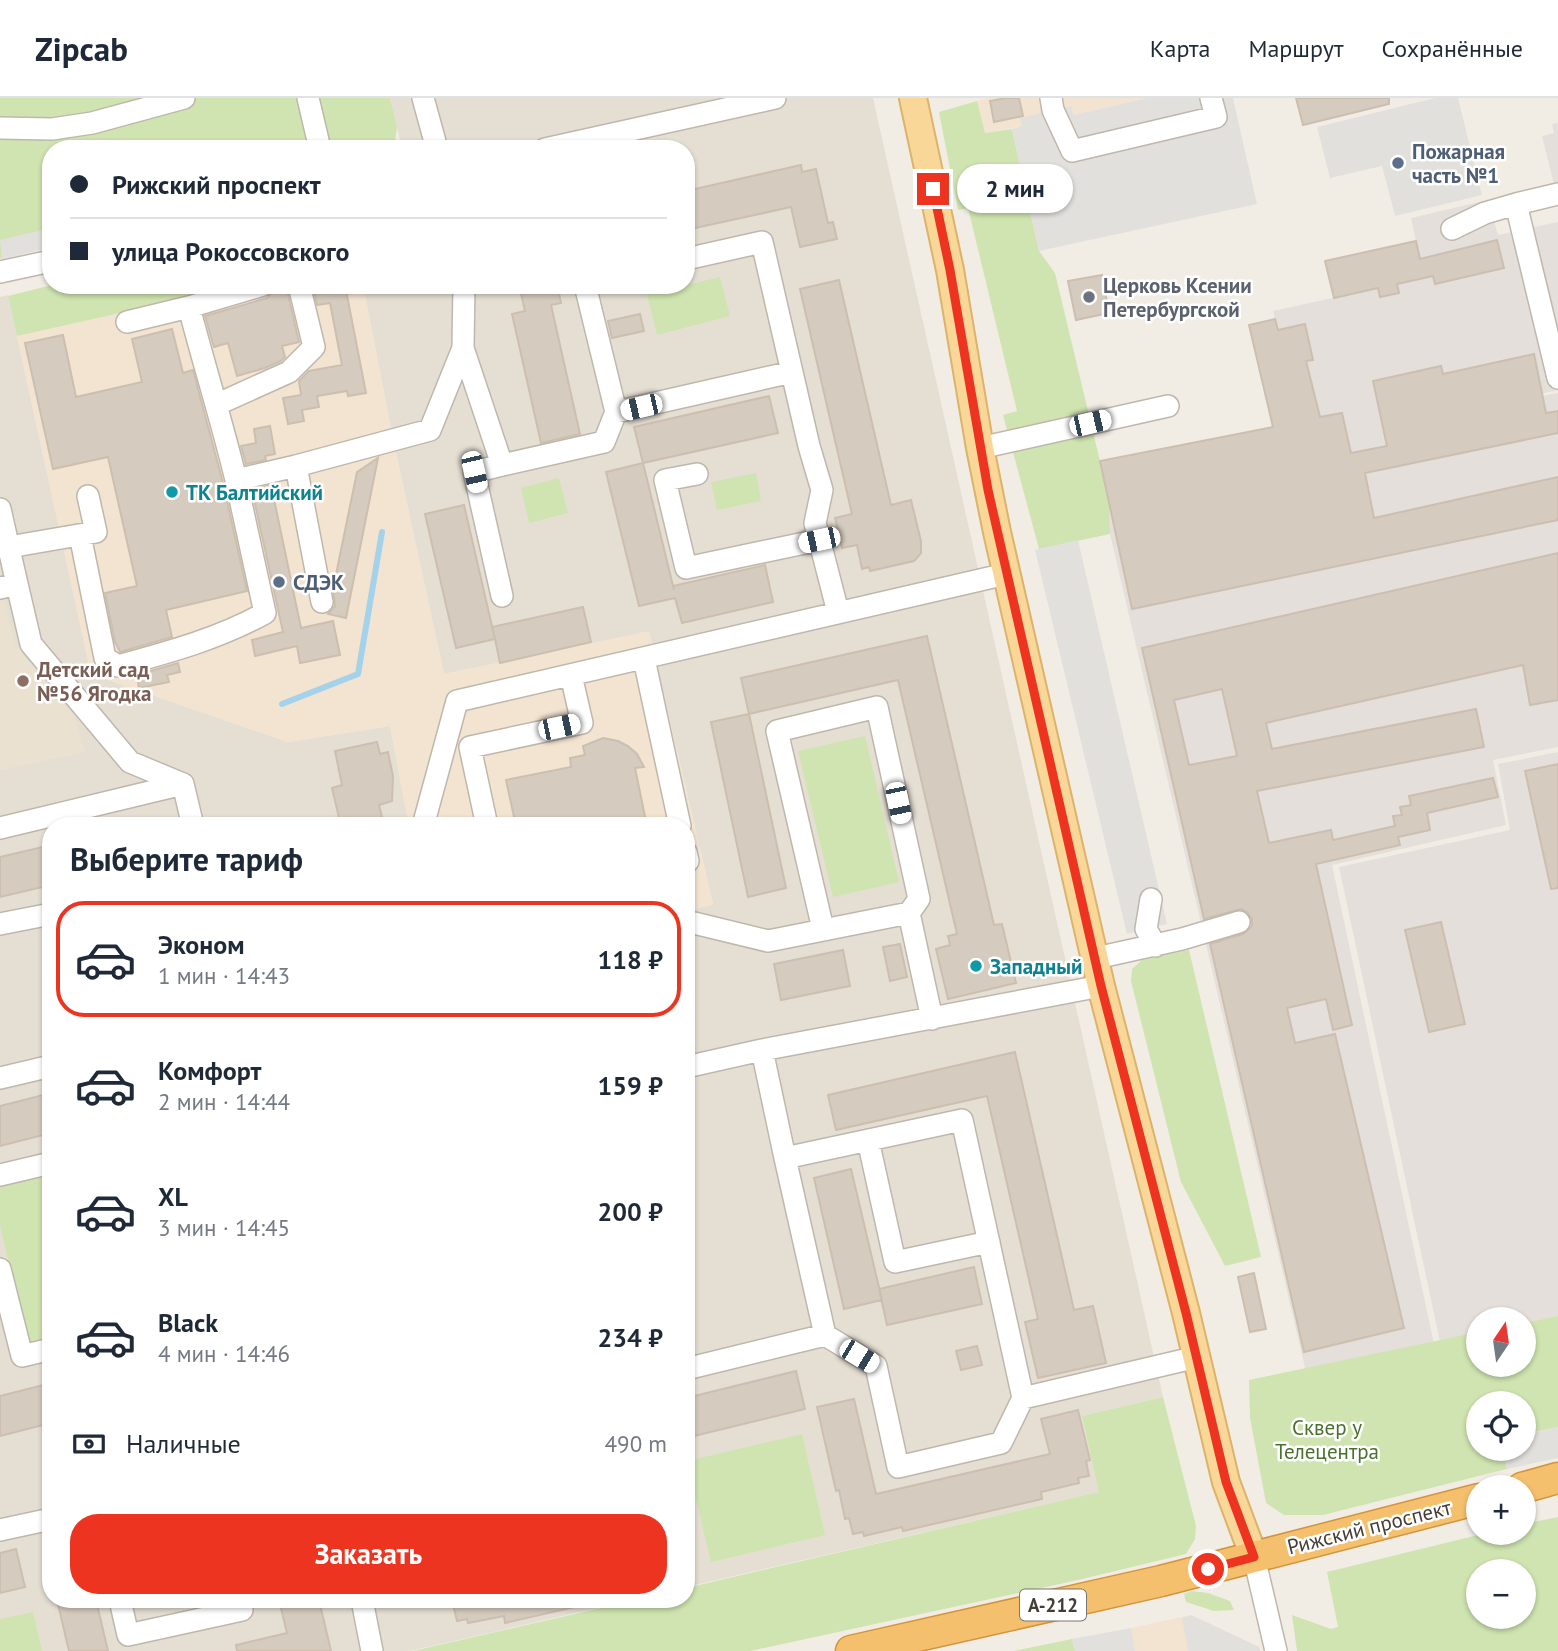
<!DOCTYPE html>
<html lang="ru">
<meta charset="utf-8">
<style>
:root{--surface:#fff;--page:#f2f2f3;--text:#1f2937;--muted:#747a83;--line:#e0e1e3;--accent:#ed3421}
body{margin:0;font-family:"PT Sans",sans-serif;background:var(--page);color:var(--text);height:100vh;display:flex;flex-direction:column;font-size:26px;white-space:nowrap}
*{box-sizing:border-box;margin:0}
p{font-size:23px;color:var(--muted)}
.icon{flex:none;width:38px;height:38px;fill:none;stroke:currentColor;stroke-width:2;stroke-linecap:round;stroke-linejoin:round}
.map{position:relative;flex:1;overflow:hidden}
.side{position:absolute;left:42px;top:719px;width:653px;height:791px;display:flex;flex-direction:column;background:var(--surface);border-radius:28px;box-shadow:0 2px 5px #0004}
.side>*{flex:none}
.hud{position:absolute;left:42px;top:42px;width:653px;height:154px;border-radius:28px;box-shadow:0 2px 5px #0004;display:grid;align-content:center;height:154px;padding:0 28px;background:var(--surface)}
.needle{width:46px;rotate:13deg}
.fabs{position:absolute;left:1466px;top:1209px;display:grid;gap:14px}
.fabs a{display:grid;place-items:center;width:70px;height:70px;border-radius:50%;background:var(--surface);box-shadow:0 2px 5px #0004;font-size:35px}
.end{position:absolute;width:32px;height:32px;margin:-16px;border:9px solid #ed3421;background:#fff;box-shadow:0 0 0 4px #fff}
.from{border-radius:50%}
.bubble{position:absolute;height:49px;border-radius:24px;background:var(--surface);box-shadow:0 2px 5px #0004;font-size:23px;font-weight:700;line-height:49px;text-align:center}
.car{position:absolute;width:21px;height:42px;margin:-21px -10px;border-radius:9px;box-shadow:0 0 5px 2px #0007;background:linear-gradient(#fff 24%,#345 0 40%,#fff 0 76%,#345 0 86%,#fff 0)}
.hud b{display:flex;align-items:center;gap:24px;height:66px;font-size:26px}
.hud b+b{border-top:2px solid var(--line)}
.hud i{width:18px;height:18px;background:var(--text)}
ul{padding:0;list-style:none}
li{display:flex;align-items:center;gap:21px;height:116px;margin:0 14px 10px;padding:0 14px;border:4px solid transparent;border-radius:28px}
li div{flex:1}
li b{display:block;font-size:26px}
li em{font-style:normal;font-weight:700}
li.on{border-color:var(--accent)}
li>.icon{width:63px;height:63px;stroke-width:1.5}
h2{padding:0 28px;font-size:32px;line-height:84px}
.pay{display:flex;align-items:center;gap:18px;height:77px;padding:0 28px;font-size:26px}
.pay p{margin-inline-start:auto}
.cta{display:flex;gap:14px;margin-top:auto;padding:14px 28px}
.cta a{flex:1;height:80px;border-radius:28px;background:var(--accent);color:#fff;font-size:28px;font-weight:700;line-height:80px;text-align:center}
header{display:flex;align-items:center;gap:42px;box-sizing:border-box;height:98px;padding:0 35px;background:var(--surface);border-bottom:2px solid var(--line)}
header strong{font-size:33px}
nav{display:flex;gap:38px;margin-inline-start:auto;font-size:24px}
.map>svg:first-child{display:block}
.residential{fill:#e5dfd3}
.commercial{fill:#f3e3d1}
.industrial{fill:#e4dfda}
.education{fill:#eae1d0}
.green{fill:#cfe4b0;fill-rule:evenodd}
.parking{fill:#e2e0dd}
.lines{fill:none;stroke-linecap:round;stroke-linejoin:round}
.stream{stroke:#a4d2eb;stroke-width:6}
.building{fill:#d5cbbe;stroke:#cdbfaf;stroke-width:2;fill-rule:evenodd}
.minor-casing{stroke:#bfb7ab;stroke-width:24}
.major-casing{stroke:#dcb369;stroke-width:30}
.highway-casing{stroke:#d3943d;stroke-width:33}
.minor{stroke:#fff;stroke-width:21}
.major{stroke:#f8d798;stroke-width:26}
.highway{stroke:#f5c06d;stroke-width:30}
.route{stroke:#ed3421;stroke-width:9}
.service-dot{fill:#5c6f8a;stroke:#fff;stroke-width:2.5}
.worship-dot{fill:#6b7280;stroke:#fff;stroke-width:2.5}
.culture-dot{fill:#0f9aa8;stroke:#fff;stroke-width:2.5}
.education-dot{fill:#8d6e63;stroke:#fff;stroke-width:2.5}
.labels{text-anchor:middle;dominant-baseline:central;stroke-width:5;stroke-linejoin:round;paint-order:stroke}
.shield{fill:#fff;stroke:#7b7772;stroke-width:2}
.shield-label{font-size:19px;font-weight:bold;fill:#433d35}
.service-label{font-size:21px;font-weight:bold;fill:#4e5e75;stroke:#fff;text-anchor:start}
.worship-label{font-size:21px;font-weight:bold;fill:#5b616d;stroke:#fff;text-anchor:start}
.culture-label{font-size:21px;font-weight:bold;fill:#0d838f;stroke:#fff;text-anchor:start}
.education-label{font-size:21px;font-weight:bold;fill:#785e54;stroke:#fff;text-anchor:start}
.park-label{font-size:21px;fill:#4a712c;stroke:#fff}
.street-label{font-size:21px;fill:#433d35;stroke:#fff}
</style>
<header>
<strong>Zipcab</strong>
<nav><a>Карта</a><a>Маршрут</a><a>Сохранённые</a></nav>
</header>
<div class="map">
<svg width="1558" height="1553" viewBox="0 0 1558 1553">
<rect width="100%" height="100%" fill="#f1ede5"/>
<path class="residential" d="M 390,0 L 873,0 L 1163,1299 L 1082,1318 L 1100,1394 L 686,1489 L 686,813 L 713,806 L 649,534 L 444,576 L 393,341 L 363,187 L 686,187 L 686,51 L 402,51 Z
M 8,197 L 91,576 L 288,644 L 390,628 L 409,728 L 51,728 L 51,1502 L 633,1502 L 410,1553 L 0,1553 L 0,199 Z"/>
<path class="commercial" d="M 989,0 L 1147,0 L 1074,17 L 1071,8 L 1021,20 L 1022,28 L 985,35 L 977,3 Z
M 243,187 L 363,187 L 393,341 L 444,576 L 649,533 L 713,807 L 686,813 L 686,728 L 409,728 L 390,628 L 288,644 L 91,576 L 17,238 Z
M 1191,1517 L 1259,1549 L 1260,1553 L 1135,1553 L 1131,1530 Z"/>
<path class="industrial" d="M 1558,25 L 1558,89 L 1555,90 L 1542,38 L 1554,35 L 1552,26 Z
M 1488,102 L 1498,137 L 1558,124 L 1558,292 L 1449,316 L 1558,295 L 1558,649 L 1493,662 L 1506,727 L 1332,767 L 1434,1246 L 1306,1274 L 1110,436 L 1109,405 L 1100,363 L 1273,328 L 1249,227 L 1275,221 L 1273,213 L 1378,190 L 1380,199 L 1399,195 L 1397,186 L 1424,180 L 1411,120 Z
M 1558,654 L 1558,1218 L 1524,1225 L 1524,1222 L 1479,1222 L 1479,1235 L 1440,1244 L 1339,769 L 1510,732 L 1498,666 Z"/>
<path class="education" d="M 4,503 L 16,548 L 74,618 L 85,654 L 0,672 L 0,504 Z"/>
<path class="green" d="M 0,0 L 390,0 L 397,29 L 394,51 L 51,51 L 51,149 L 2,161 L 0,160 Z
M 977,3 L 985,35 L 1012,31 L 1039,153 L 1055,175 L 1100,363 L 1109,405 L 1110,436 L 1039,451 L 1003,317 L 1017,313 L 968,110 L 958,112 L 939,14 Z
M 720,179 L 730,218 L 657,237 L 647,197 Z
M 52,187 L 226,187 L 210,195 L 17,238 L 8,198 Z
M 756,375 L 761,403 L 717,412 L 711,384 Z
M 559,380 L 568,415 L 529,425 L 521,390 Z
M 865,638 L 899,784 L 833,799 L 798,653 Z
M 1189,852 L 1261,1159 L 1225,1168 L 1181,1084 L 1131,883 L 1132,871 L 1142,862 Z
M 51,1076 L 51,1239 L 27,1244 L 0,1127 L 0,1088 Z
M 1558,1218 L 1558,1329 L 1524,1336 L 1524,1306 L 1479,1306 L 1479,1351 L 1504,1351 L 1507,1371 L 1323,1417 L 1284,1417 L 1266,1405 L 1250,1320 L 1249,1282 L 1479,1234 L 1479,1267 L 1524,1267 L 1524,1225 Z
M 1163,1299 L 1196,1428 L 1195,1441 L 1186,1456 L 1078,1482 L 750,1553 L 413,1553 L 636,1502 L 686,1502 L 686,1490 L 1099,1394 L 1082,1318 Z
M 802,1336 L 825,1437 L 711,1464 L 687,1363 Z
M 1558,1419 L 1558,1553 L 1297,1553 L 1292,1517 L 1331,1531 L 1338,1529 L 1327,1474 L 1486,1435 L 1524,1435 L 1524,1426 ZM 1479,1474 L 1524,1474 L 1524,1519 L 1479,1519 Z
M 1192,1493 L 1208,1495 L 1230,1503 L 1234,1512 L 1214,1513 L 1186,1504 L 1184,1496 Z
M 33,1514 L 42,1553 L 0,1553 L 0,1521 Z
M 1072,1541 L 1075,1553 L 1013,1553 Z"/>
<path class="parking" d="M 1147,0 L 1233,0 L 1257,106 L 1039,153 L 1012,31 L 1022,28 L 1020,20 L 1071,8 L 1074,17 Z
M 1435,0 L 1458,0 L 1482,97 L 1395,118 L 1382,68 L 1330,80 L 1317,29 Z
M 51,130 L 51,149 L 2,161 L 0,142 Z
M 1078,442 L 1167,826 L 1127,836 L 1035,452 Z
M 1558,1329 L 1558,1360 L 1507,1371 L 1504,1351 L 1524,1351 L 1524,1336 Z
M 1191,1517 L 1259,1549 L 1260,1553 L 1188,1553 L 1182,1520 Z
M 1131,1530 L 1135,1553 L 1075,1553 L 1072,1541 Z"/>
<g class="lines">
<path class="stream" d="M 282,606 L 358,576 L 382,434"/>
</g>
<path class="building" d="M 1006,0 L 1019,0 L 1023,18 L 994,24 L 990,3 Z
M 1296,0 L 1389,0 L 1389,6 L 1303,27 Z
M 801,67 L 802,74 L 816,71 L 828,125 L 833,124 L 837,141 L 800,149 L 791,109 L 686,132 L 686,93 Z
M 1497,142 L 1504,170 L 1435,186 L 1433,178 L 1397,186 L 1399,195 L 1380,199 L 1378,190 L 1334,200 L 1325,163 L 1416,143 L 1420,161 Z
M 1102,177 L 1109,215 L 1076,222 L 1068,183 Z
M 839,182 L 891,407 L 911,402 L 921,443 L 921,455 L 914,463 L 870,473 L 869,469 L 862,471 L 857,447 L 842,450 L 835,420 L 852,416 L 800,191 Z
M 313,187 L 345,187 L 366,295 L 348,298 L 347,293 L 317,298 L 319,309 L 302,312 L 304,323 L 288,326 L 283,300 L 301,297 L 299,283 L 309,273 L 342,267 L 330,205 L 317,207 Z
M 519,187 L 557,187 L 561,205 L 551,207 L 580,336 L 541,345 L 512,216 L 525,213 Z
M 286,188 L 299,244 L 282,248 L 285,259 L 281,263 L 265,270 L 237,278 L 228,245 L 214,249 L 205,218 L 267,200 L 276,191 Z
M 640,216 L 644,233 L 612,240 L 608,223 Z
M 1275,221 L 1278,232 L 1305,226 L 1313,262 L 1306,263 L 1320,319 L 1342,315 L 1351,355 L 1387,348 L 1373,283 L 1441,268 L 1443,276 L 1534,256 L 1546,315 L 1558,313 L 1558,335 L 1365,375 L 1374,420 L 1558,379 L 1558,422 L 1132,511 L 1100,363 L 1273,329 L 1249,227 Z
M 172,231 L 183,275 L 193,272 L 223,385 L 247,493 L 166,512 L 172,539 L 120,554 L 115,544 L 105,495 L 137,488 L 108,359 L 53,371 L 25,245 L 63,237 L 76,299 L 142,284 L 132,241 Z
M 769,298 L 778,335 L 643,365 L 634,329 Z
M 270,328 L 275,356 L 265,358 L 266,362 L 246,366 L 241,348 L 256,345 L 254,331 Z
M 378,360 L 346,520 L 328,516 L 335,508 L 333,491 L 357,374 Z
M 643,365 L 674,492 L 673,488 L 765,467 L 773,504 L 682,525 L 675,500 L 639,508 L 606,374 Z
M 271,387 L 301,530 L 333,523 L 340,557 L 300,565 L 297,548 L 255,558 L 252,542 L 283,534 L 252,392 Z
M 464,407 L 495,541 L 492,529 L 583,509 L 591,544 L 500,565 L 495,541 L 456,550 L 425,416 Z
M 1558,455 L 1558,602 L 1530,607 L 1523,567 L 1266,625 L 1272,651 L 1476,611 L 1484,649 L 1257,693 L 1269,745 L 1331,732 L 1333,742 L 1395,728 L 1393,718 L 1402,717 L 1400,709 L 1411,707 L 1409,698 L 1493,680 L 1498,699 L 1427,715 L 1430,732 L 1398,739 L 1400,747 L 1316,766 L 1352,927 L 1333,932 L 1326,901 L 1287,910 L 1295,945 L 1335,936 L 1404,1230 L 1304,1254 L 1210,846 L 1243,836 L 1252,828 L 1252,821 L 1247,814 L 1241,811 L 1204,821 L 1142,550 ZM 1222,591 L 1237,658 L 1189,667 L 1174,602 Z
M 927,538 L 994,827 L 1002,826 L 1016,885 L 948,901 L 936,851 L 950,847 L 948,838 L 957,836 L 898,582 L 749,616 L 741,580 Z
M 178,565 L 180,574 L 167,577 L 169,584 L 139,590 L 137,577 Z
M 749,616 L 786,790 L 748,799 L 711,624 Z
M 603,640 L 618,643 L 628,648 L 637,656 L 644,669 L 635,670 L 647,728 L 516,728 L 506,682 L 571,669 L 570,660 L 585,657 L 583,648 Z
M 377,644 L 380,656 L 388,654 L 393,678 L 392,703 L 379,707 L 382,719 L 341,728 L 332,690 L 342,687 L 335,653 Z
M 1558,666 L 1558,790 L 1551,791 L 1525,673 Z
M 51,747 L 51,787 L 0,799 L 0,759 Z
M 1441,824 L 1465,926 L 1429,934 L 1405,832 Z
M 900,846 L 907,879 L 890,883 L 883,849 Z
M 843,852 L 850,888 L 781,902 L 774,866 Z
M 1015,954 L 1074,1212 L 1093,1208 L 1106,1265 L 1038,1280 L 1025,1224 L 1038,1221 L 987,998 L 836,1032 L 828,997 Z
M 51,995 L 51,1035 L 0,1048 L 0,1008 Z
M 851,1071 L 882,1202 L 844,1211 L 814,1080 Z
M 974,1169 L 982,1206 L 887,1227 L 879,1191 Z
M 1254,1175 L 1266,1231 L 1250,1234 L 1238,1179 Z
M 977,1248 L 982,1267 L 961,1272 L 956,1253 Z
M 796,1273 L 805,1311 L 686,1340 L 686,1300 Z
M 51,1285 L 51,1325 L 0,1338 L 0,1298 Z
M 854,1301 L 876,1396 L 1050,1356 L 1041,1321 L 1078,1312 L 1090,1362 L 1086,1363 L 1089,1378 L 1078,1380 L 1079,1385 L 1041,1394 L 1042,1401 L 903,1433 L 902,1429 L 864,1438 L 863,1434 L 853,1436 L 849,1420 L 845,1421 L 839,1392 L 836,1393 L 817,1309 Z
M 16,1451 L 25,1489 L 0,1495 L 0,1455 Z
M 57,1502 L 96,1502 L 108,1553 L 69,1553 Z
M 279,1502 L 319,1502 L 331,1553 L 237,1553 L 236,1547 L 287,1535 Z
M 452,1502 L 579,1502 L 579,1508 L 505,1525 L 504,1518 L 468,1525 L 467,1521 L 457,1523 Z"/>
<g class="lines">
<defs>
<path id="minor" d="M 308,0 L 320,51
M 423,0 L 437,51
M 1051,0 L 1053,12 L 1072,53 L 1216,19 L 1211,0
M 0,30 L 52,31 L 92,25 L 184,0
M 545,51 L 775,0
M 1558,96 L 1516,106 L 1558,280
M 1452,131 L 1485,115 L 1516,106
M 686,161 L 762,144 L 809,348 L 822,392 L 815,425 L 838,514
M 0,174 L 51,163
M 585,187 L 616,314 L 792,274
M 127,224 L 189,209
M 463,250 L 502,367 L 474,374 L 502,498
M 218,306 L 289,274 L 314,249 L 299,187
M 980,350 L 1168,308
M 502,367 L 604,344 L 616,314
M 697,376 L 665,382 L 686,470 L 819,442
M 236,382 C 222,324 204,267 189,209 L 263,187
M 0,411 L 17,486
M 80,437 L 105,560 L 118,568 C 169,554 218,541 265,515 L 236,382 L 296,368
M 9,449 L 96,434 L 88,398
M 0,490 L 17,486 L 31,546 L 130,664 L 183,686
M 322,504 L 296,368 L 430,332 L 463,250 L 464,187
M 644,561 L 680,728
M 423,728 L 457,603 L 1006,476
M 487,728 L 470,649 L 582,625 L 571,577
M 0,730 L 183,686 L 193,728
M 686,754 L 688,763 L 686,763
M 1151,801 L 1146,831 L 1156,848
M 0,826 L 51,816
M 686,826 L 694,825 L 768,843 L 909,815 L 932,921
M 823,831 L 777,633 L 877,609 L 919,801 L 909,815
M 1096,860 L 1182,841 L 1239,824
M 686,969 L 762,952
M 0,980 L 51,968
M 868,1042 L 895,1164 L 989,1144
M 785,1060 L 762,952 L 1101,888
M 0,1077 L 51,1065
M 0,1171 L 22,1258 L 51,1251
M 686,1271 L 825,1237
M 1023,1300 L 1001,1345 L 898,1369 L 876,1268 L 825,1237 L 785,1060 L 962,1022 L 1023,1300 L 1197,1259
M 0,1432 L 51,1421
M 1254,1459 L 1276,1553
M 120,1502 L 128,1537 L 242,1512 L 240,1502
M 362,1502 L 372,1553"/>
<path id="major" d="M 913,0 L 950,172 L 980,350 L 997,434 L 1101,888 L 1186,1215 L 1226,1384 L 1254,1459"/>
<path id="highway" d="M 1522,1390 L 1558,1380
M 851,1553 L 1161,1483 L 1479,1401"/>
</defs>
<use href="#minor" class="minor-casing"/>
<use href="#major" class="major-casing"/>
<use href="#highway" class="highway-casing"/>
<use href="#minor" class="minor"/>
<use href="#major" class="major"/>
<use href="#highway" class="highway"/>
</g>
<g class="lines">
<path class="route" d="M 933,91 L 950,172 L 988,392 L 1101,888 L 1186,1215 L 1226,1384 L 1254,1459 L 1208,1471"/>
</g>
<g class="service-dot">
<circle cx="1398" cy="65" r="7"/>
<circle cx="279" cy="484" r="7"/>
</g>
<circle class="worship-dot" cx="1089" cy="199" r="7"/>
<g class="culture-dot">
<circle cx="172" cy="394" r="7"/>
<circle cx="976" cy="868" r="7"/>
</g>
<circle class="education-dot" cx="23" cy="583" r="7"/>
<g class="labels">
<rect class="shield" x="1020" y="1491.5" width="66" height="31" rx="5"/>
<g class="shield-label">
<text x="1053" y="1507">А-212</text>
</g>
<g class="service-label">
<text x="1412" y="53">Пожарная<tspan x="1412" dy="24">часть №1</tspan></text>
<text x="293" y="484">СДЭК</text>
</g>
<g class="worship-label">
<text x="1103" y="187">Церковь Ксении<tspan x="1103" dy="24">Петербургской</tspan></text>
</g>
<g class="culture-label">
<text x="186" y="394">ТК Балтийский</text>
<text x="990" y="868">Западный</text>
</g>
<g class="education-label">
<text x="37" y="571">Детский сад<tspan x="37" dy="24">№56 Ягодка</tspan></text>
</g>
<g class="park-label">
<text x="1327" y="1329">Сквер у<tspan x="1327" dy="24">Телецентра</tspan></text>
</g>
<g class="street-label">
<text transform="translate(1369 1429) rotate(-14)">Рижский проспект</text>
</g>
</g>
</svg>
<div class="fabs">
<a><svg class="needle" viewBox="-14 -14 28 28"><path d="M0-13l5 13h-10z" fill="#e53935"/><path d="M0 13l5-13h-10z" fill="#747a83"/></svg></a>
<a><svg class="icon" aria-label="locate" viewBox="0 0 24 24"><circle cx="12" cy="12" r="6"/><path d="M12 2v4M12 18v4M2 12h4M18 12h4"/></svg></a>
<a>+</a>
<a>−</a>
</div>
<i class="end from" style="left:1208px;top:1471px"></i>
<i class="end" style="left:933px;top:91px"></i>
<div class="bubble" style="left:957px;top:66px;width:116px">2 мин</div>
<i class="car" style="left:641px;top:309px;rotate:257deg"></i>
<i class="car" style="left:1090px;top:325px;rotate:77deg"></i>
<i class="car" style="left:474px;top:374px;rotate:167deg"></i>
<i class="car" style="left:819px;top:442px;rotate:258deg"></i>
<i class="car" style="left:559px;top:629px;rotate:78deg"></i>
<i class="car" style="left:898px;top:705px;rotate:168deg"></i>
<i class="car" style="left:859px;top:1258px;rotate:121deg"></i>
<div class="hud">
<b><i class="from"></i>Рижский проспект</b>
<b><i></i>улица Рокоссовского</b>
</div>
<section class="side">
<h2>Выберите тариф</h2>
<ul>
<li class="on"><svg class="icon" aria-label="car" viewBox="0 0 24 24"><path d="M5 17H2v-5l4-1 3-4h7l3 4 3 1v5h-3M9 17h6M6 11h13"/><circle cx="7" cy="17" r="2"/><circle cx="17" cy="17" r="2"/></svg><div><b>Эконом</b><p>1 мин · 14:43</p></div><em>118 ₽</em></li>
<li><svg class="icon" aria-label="car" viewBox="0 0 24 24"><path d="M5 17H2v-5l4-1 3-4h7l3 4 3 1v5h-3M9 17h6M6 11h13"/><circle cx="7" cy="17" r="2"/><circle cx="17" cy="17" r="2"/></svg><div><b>Комфорт</b><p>2 мин · 14:44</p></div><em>159 ₽</em></li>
<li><svg class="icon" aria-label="car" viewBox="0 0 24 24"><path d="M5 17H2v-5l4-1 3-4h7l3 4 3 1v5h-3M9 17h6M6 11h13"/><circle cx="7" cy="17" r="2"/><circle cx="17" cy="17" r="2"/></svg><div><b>XL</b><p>3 мин · 14:45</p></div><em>200 ₽</em></li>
<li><svg class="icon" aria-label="car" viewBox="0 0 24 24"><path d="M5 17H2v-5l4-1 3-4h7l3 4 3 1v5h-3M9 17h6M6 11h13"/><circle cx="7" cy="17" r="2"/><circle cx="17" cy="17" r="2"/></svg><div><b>Black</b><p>4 мин · 14:46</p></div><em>234 ₽</em></li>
</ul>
<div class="pay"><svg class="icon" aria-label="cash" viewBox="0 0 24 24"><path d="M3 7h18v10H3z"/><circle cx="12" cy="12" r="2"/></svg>Наличные<p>490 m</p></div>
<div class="cta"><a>Заказать</a></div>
</section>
</div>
